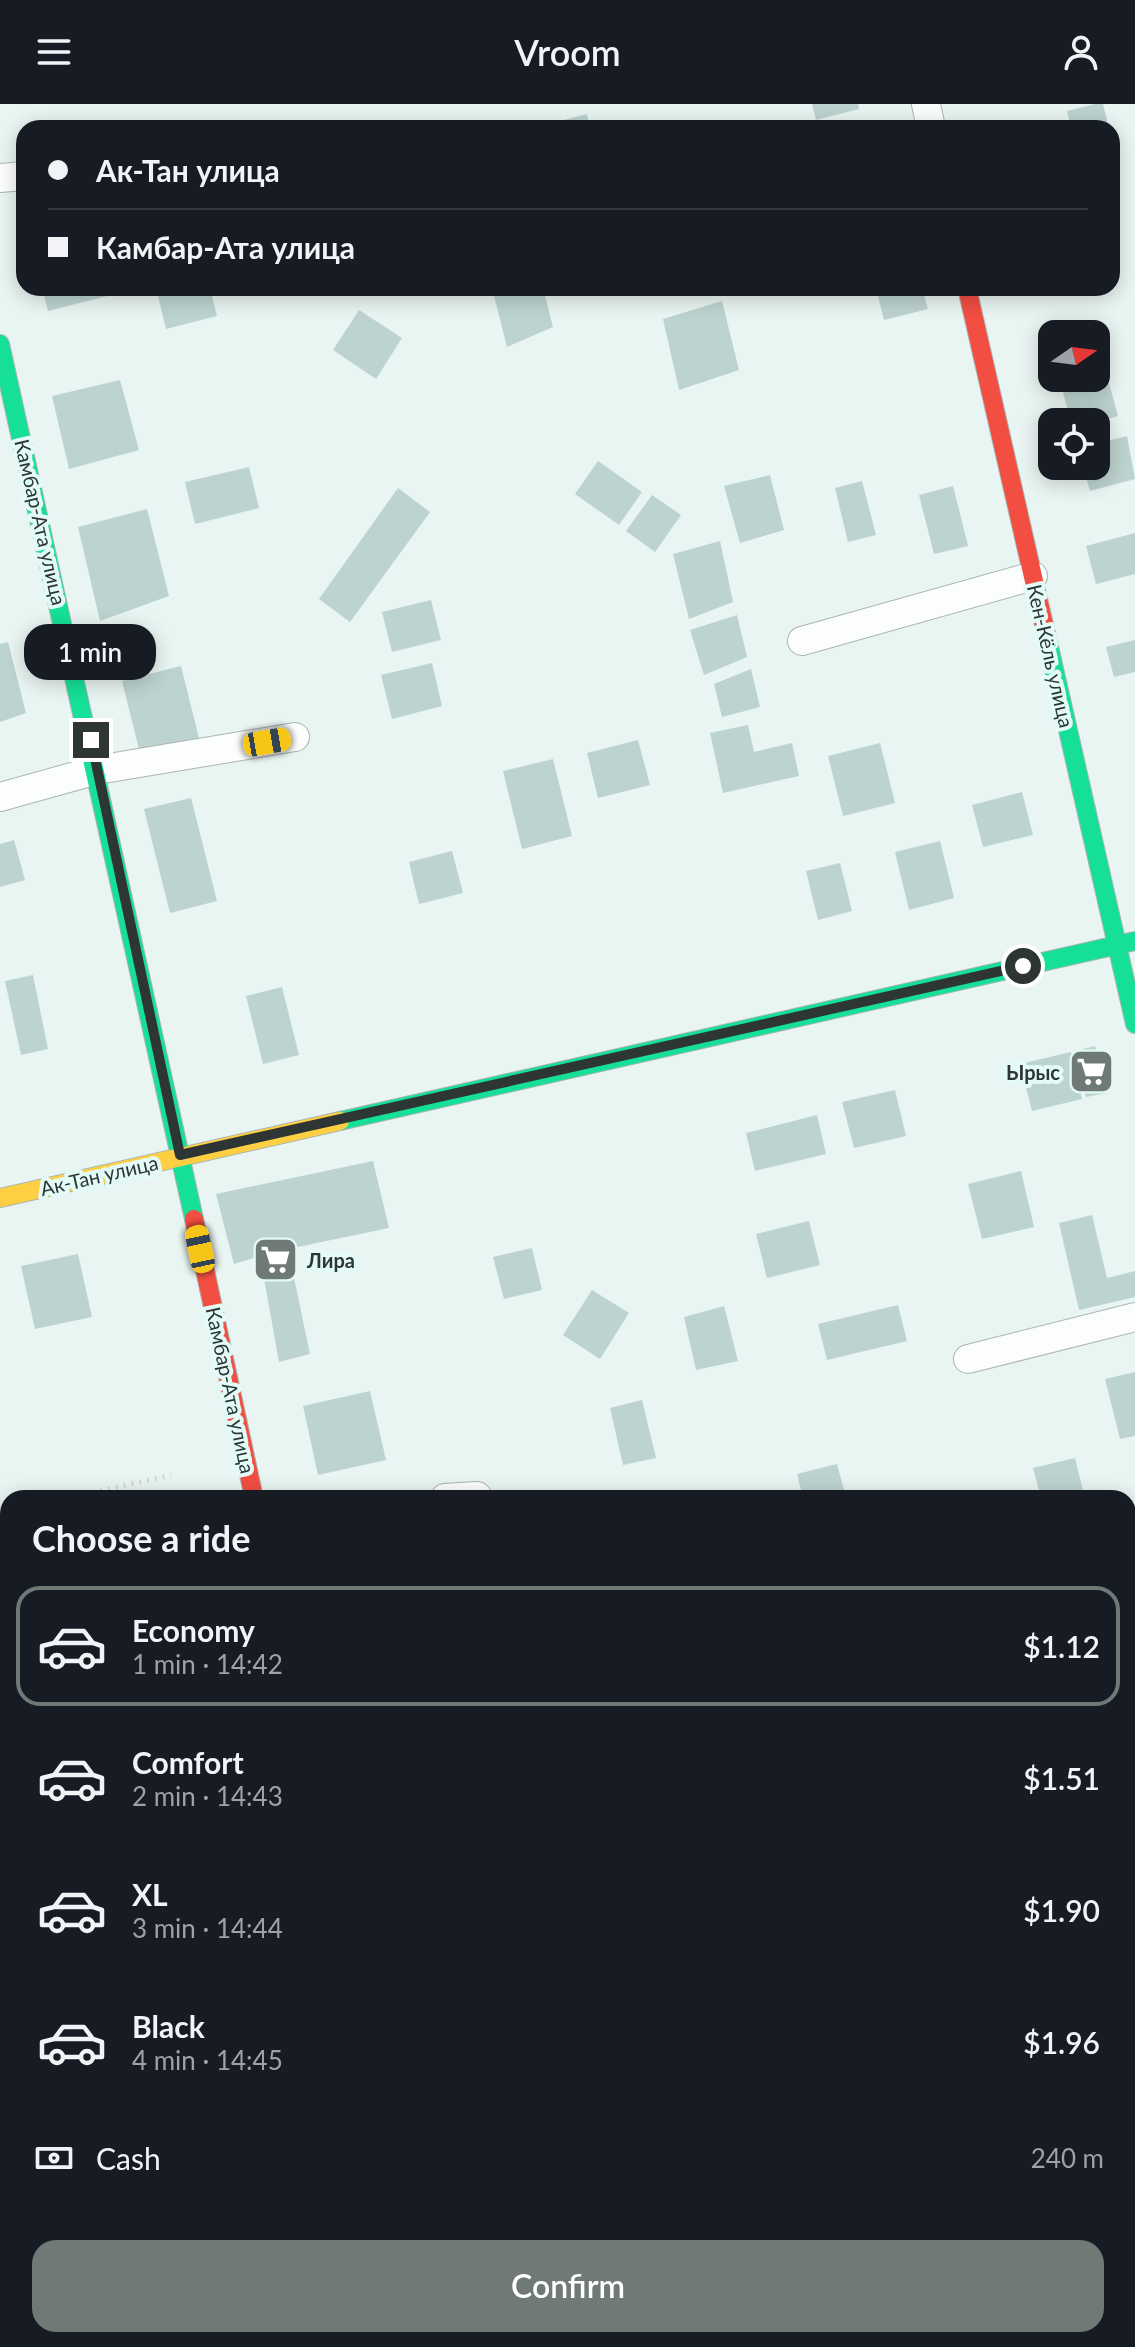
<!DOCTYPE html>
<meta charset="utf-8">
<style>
:root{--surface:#171b24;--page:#20242c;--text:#f1f3f6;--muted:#9ea1a6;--line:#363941;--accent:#6f7976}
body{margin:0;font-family:Lato,sans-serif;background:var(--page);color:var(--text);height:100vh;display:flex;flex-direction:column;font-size:30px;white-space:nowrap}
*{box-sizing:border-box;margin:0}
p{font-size:26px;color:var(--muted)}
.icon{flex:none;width:44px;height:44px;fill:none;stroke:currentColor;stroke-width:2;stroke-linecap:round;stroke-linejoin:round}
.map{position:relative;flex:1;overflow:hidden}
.side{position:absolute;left:0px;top:1386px;width:1136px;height:858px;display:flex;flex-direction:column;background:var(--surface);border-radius:24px 24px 0 0;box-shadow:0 4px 20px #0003}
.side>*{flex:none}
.guide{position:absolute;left:16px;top:16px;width:1104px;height:176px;border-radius:24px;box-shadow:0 4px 20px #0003;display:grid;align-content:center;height:176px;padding:0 32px;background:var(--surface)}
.needle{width:52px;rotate:76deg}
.fabs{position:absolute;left:1038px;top:216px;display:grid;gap:16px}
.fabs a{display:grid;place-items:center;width:72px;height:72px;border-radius:16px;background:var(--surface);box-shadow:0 4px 20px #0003;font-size:40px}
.end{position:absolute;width:36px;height:36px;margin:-18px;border:10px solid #2d3634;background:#fff;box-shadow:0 0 0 4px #fff}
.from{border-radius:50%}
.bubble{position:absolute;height:56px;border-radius:24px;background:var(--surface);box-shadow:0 4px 20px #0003;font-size:26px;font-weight:600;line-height:56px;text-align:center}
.car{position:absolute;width:24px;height:48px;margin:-24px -12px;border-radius:10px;box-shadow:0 0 6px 2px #0007;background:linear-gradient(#f5c518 24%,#345 0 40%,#f5c518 0 76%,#345 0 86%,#f5c518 0)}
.guide b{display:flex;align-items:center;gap:28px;height:76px;font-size:30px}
.guide b+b{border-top:2px solid var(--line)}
.guide i{width:20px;height:20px;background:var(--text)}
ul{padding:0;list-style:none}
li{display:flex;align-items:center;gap:24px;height:120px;margin:0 16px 12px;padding:0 16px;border:4px solid transparent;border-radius:24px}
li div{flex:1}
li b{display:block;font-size:30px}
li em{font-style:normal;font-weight:600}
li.selected{border-color:var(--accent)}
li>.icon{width:72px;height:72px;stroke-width:1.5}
h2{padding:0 32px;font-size:36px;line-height:96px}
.pay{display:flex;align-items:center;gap:20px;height:88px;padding:0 32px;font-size:30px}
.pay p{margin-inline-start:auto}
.action{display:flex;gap:16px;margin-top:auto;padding:16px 32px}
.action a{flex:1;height:92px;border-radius:24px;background:var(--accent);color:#fff;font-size:32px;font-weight:600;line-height:92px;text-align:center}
header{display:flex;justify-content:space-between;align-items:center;height:104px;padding:0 32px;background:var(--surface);font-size:36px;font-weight:600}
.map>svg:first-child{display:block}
.pitch{fill:#c6f6ee}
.building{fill:#bdd3cf}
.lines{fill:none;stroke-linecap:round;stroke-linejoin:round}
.lane-casing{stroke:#abb5b3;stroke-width:16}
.street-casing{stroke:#abb5b3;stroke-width:30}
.fast-casing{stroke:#abb5b3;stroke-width:20}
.slow-casing{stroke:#abb5b3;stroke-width:20}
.jam-casing{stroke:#abb5b3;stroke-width:20}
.path{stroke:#d3d7d6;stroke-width:5;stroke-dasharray:2 6;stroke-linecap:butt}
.lane{stroke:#fcfefd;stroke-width:14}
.street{stroke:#fcfefd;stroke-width:28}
.fast{stroke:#16e098;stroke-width:18}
.slow{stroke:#ffcf43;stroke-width:18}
.jam{stroke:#f24e42;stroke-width:18}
.route{stroke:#2d3634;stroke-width:10}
.labels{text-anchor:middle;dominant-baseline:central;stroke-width:8;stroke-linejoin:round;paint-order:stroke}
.street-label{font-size:20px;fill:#2d3634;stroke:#e3fbf6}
.poi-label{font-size:20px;font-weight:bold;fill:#2d3634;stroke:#e3fbf6;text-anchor:end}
</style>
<header><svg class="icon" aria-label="menu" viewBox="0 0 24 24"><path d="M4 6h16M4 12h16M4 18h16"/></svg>Vroom<svg class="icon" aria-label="person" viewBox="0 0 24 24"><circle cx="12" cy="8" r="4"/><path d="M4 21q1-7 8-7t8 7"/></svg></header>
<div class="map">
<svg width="1135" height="2243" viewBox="0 0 1135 2243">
<rect width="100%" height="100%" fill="#e9f5f2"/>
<path class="pitch" d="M 8,1415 L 8,1578 L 0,1543 L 0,1417 Z
M 8,1659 L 8,1888 L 0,1890 L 0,1661 Z"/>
<path class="building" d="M 812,0 L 858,0 L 859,5 L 816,16 Z
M 1095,0 L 1103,0 L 1109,24 L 1071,24 L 1067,7 Z
M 587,10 L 590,24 L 553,24 L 552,19 Z
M 42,184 L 110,184 L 111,191 L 48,207 Z
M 156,184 L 210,184 L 217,212 L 166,225 Z
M 492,184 L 543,184 L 553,223 L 507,243 Z
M 876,184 L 922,184 L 928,205 L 884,216 Z
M 722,197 L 739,266 L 679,286 L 663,215 Z
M 359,206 L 402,234 L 376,275 L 333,246 Z
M 1107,272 L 1118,312 L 1097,318 L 1071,318 L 1062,284 Z
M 120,276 L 139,346 L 69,365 L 52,292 Z
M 1127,332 L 1135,375 L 1090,387 L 1083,362 L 1096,362 L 1096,340 Z
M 598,357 L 642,388 L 619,421 L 575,390 Z
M 249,363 L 259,404 L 195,420 L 185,378 Z
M 770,371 L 784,426 L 740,439 L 724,382 Z
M 862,377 L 876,431 L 848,438 L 835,384 Z
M 953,382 L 968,442 L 934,450 L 919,391 Z
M 398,384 L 430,408 L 350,518 L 319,495 Z
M 652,391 L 681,411 L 655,448 L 626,427 Z
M 147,405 L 169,492 L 100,517 L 78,423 Z
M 1135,429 L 1135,470 L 1096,480 L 1086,442 Z
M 720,437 L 733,498 L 689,515 L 673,450 Z
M 431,496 L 441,536 L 392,548 L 382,508 Z
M 737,511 L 747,553 L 704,571 L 690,526 Z
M 1135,536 L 1135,568 L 1114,573 L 1106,543 Z
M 8,538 L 26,609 L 0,618 L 0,540 Z
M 432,559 L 442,602 L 392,615 L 381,571 Z
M 181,562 L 199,634 L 140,649 L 122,577 Z
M 751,565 L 760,603 L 722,613 L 714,580 Z
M 748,621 L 754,648 L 792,639 L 799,672 L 723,689 L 710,629 Z
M 638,636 L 650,681 L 598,694 L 587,649 Z
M 880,639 L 895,699 L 843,712 L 828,652 Z
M 553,655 L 572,732 L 522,745 L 503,667 Z
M 1022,688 L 1033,731 L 983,743 L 972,701 Z
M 191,694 L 217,797 L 170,809 L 144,705 Z
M 14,736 L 25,776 L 0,783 L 0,740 Z
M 940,737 L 954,794 L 909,806 L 895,748 Z
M 452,747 L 463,789 L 419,800 L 409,758 Z
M 840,759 L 852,807 L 818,816 L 806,767 Z
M 33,871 L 48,945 L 21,951 L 5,877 Z
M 282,883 L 299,951 L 263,960 L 246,892 Z
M 1095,942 L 1107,989 L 1086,993 L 1075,947 Z
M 1071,948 L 1082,995 L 1032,1007 L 1020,960 Z
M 895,986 L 906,1032 L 854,1044 L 842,998 Z
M 817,1011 L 826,1050 L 755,1067 L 746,1029 Z
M 373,1057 L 389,1124 L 288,1145 L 310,1250 L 279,1258 L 260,1152 L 234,1160 L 216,1090 Z
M 1021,1067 L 1034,1123 L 982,1135 L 968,1080 Z
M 1092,1111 L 1107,1174 L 1135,1167 L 1135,1193 L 1079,1206 L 1059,1119 Z
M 809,1117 L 820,1161 L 767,1174 L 756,1130 Z
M 532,1144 L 542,1186 L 504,1195 L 493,1153 Z
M 78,1150 L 92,1213 L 35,1225 L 21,1162 Z
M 592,1186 L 629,1209 L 600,1255 L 563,1231 Z
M 898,1201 L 907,1237 L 827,1256 L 818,1220 Z
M 724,1202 L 738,1257 L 696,1266 L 684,1213 Z
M 1135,1268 L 1135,1332 L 1120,1335 L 1105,1275 Z
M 370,1287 L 386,1356 L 318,1371 L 303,1302 Z
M 642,1296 L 656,1354 L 623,1361 L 610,1304 Z
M 1075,1354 L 1085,1394 L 1041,1394 L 1033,1364 Z
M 837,1360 L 846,1394 L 803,1394 L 797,1370 Z
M 8,2189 L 8,2236 L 211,2237 L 186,2243 L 0,2243 L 0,2191 Z"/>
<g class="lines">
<defs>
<path id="lane" d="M 0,1955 L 8,1979
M 294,2236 L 294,2243"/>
<path id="street" d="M 926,0 L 931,24
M 0,74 L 24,72
M 802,537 L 1033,472
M 0,693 L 97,666 L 295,633
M 968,1255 L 1135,1213
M 445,1394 L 477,1392
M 1128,1797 L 1135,1798
M 1128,2183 L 1135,2182
M 444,2236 L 446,2243
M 852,2243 L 884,2236"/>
<path id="fast" d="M 0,240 L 194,1115
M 1047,534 L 1135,920
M 340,1017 L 1135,837"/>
<path id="slow" d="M 0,1094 L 340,1017"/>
<path id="jam" d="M 967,184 L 1047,534
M 194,1115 L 254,1394"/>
</defs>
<use href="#lane" class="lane-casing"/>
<use href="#street" class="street-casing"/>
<use href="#fast" class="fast-casing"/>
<use href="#slow" class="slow-casing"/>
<use href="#jam" class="jam-casing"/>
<path class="path" d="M 69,1394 L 171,1371
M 0,1410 L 8,1408
M 0,1576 L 8,1611
M 0,1653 L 8,1651
M 0,1899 L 8,1897
M 0,1906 L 6,1932"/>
<use href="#lane" class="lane"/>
<use href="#street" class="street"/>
<use href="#fast" class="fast"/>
<use href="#slow" class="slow"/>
<use href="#jam" class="jam"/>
</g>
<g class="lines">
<path class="route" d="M 91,636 L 180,1051 L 1023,862"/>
</g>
<defs>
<symbol id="supermarket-square" viewBox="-11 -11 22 22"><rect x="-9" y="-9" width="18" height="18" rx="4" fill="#6f7976" stroke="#e3fbf6"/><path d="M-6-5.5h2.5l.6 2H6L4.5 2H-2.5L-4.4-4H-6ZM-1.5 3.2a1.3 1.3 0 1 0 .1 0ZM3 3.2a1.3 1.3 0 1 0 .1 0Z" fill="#fff"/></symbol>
</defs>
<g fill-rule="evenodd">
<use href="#supermarket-square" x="1066" y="942" width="51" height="51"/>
<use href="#supermarket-square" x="250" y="1130" width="51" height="51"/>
</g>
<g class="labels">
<g class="street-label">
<text transform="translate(41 418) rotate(77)">Камбар-Ата улица</text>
<text transform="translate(1051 552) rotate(77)">Кен-Кёль улица</text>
<text transform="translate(99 1071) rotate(-13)">Ак-Тан улица</text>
<text transform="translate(231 1286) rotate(78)">Камбар-Ата улица</text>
</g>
<g class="poi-label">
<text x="1060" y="968">Ырыс</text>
<text x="307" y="1156" text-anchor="start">Лира</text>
</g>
</g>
</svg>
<div class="fabs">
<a><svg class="needle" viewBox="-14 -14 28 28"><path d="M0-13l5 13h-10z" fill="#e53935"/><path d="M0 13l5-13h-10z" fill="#9ea1a6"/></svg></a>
<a><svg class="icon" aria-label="locate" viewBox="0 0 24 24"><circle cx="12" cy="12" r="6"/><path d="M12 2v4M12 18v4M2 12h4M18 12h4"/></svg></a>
</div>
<i class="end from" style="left:1023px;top:862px"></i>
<i class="end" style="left:91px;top:636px"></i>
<div class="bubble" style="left:24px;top:520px;width:132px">1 min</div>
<i class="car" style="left:267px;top:638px;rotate:80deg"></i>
<i class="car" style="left:200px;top:1145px;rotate:348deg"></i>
<div class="guide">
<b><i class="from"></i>Ак-Тан улица</b>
<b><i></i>Камбар-Ата улица</b>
</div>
<section class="side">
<h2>Choose a ride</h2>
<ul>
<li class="selected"><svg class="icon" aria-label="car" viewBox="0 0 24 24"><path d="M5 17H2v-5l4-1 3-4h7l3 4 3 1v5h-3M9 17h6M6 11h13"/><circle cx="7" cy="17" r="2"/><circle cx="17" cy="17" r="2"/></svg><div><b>Economy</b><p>1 min · 14:42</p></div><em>$1.12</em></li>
<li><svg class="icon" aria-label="car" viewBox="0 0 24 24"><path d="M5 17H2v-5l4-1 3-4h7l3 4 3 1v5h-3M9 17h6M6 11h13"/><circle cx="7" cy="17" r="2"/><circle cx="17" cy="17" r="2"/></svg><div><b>Comfort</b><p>2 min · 14:43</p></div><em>$1.51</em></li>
<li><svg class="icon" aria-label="car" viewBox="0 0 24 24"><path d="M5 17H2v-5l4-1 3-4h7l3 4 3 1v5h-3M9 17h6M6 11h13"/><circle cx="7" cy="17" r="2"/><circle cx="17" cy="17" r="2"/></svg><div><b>XL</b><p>3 min · 14:44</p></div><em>$1.90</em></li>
<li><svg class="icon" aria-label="car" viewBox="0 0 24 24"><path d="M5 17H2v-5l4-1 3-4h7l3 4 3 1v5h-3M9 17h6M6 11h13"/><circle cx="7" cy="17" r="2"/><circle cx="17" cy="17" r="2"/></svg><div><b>Black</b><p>4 min · 14:45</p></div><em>$1.96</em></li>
</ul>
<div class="pay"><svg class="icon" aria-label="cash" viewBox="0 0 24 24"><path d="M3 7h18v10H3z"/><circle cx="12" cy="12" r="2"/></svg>Cash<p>240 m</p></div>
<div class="action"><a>Confirm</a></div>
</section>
</div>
